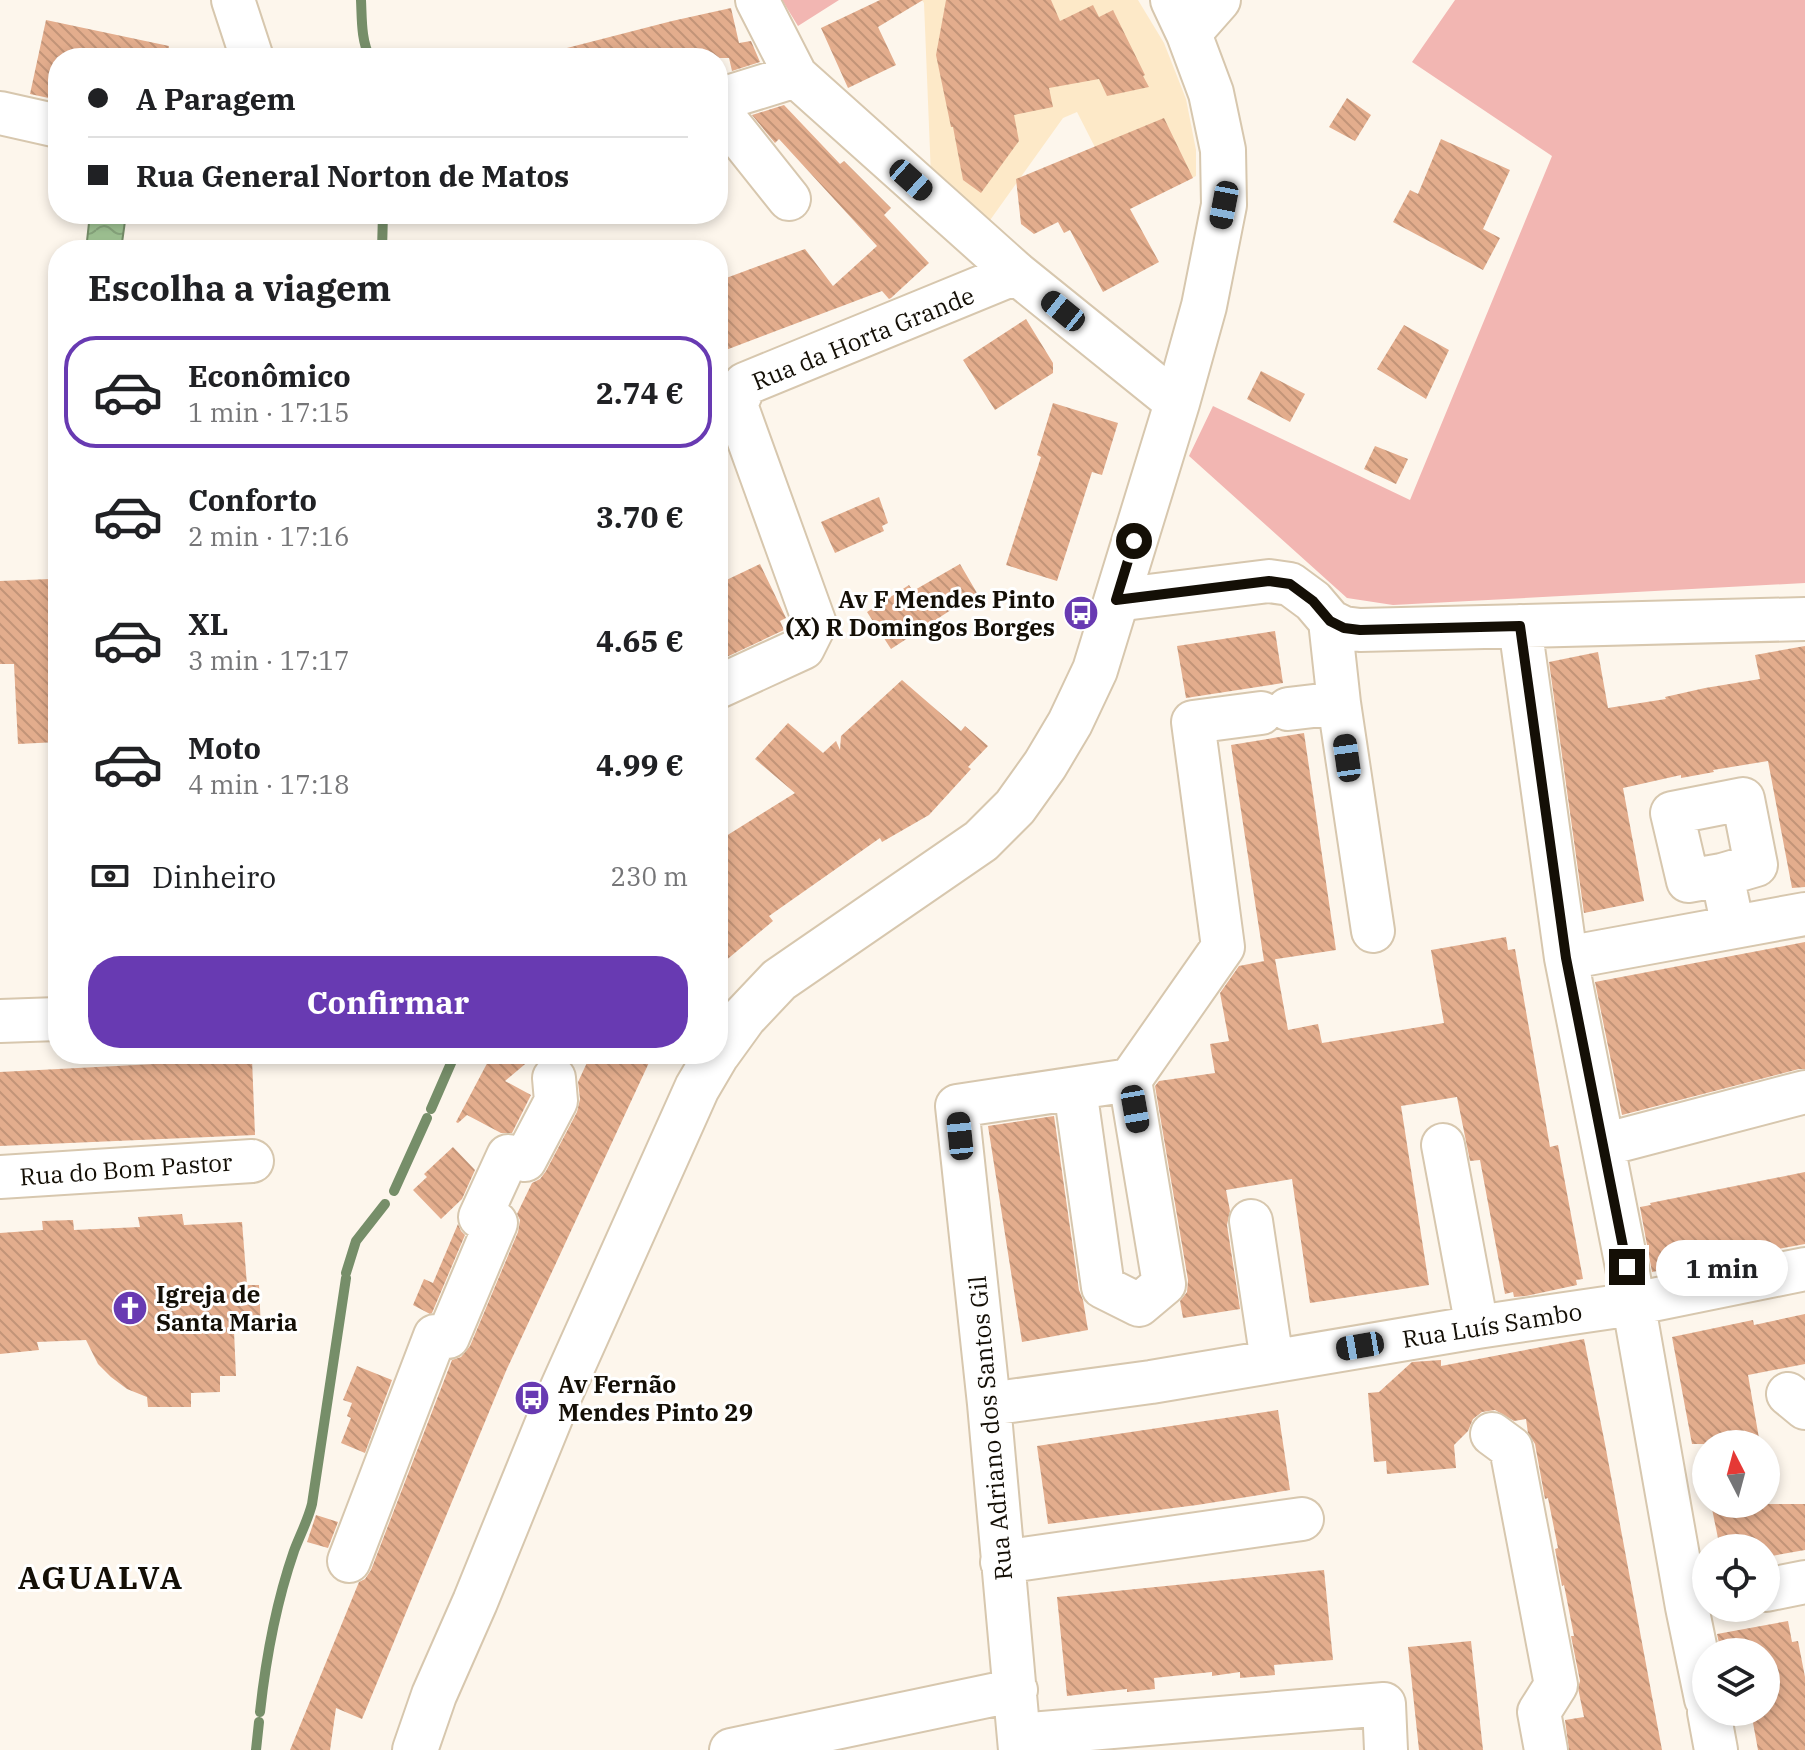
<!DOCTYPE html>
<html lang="pt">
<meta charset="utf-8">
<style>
:root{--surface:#fff;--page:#f2f2f2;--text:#202124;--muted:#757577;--line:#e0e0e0;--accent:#683ab2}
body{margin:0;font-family:"IBM Plex Serif",serif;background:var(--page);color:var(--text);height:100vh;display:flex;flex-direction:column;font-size:30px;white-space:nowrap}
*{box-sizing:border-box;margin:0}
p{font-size:26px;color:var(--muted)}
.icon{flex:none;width:44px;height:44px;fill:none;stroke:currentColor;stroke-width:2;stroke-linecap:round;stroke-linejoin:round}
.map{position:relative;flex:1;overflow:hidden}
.side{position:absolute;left:48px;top:240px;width:680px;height:824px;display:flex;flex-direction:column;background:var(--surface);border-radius:32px;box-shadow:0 4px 12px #0003}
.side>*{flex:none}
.top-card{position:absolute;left:48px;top:48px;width:680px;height:176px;border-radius:32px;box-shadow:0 4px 12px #0003;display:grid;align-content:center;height:176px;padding:0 40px;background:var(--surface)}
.needle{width:52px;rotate:354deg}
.controls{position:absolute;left:1692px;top:1430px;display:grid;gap:16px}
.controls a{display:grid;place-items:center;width:88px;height:88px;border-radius:50%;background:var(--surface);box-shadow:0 4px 12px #0003;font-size:40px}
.end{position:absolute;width:36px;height:36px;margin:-18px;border:10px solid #140f06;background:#fff;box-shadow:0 0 0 4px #fff}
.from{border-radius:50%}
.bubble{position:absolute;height:56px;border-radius:28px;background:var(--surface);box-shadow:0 4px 12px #0003;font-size:26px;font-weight:700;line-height:56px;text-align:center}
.car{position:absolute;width:24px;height:48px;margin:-24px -12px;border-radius:10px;box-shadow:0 0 6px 2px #0007;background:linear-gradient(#222 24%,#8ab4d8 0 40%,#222 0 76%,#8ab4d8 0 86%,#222 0)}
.top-card b{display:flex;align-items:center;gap:28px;height:76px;font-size:30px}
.top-card b+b{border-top:2px solid var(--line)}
.top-card i{width:20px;height:20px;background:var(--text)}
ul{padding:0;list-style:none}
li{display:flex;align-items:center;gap:24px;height:112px;margin:0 16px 12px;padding:0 24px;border:4px solid transparent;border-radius:32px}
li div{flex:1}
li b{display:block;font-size:30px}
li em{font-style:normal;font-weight:700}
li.on{border-color:var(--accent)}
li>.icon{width:72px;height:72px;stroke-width:1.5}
h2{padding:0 40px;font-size:36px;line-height:96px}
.pay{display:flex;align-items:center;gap:20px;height:88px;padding:0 40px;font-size:30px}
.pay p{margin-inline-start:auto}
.button{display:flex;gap:16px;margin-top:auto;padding:16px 40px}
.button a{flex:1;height:92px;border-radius:32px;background:var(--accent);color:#fff;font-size:32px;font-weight:700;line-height:92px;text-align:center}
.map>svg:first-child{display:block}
.built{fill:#fde9c8}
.green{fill:#f2b6b2}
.water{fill:url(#water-waves);stroke:#768e69;stroke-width:2}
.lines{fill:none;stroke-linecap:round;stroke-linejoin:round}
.stream{stroke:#768e69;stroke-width:10}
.building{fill:url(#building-back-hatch)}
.minor-casing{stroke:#d7c7ae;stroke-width:46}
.major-casing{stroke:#d7c7ae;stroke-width:48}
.minor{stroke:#fff;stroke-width:42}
.major{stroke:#fff;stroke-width:44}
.route{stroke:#140f06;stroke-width:10}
.labels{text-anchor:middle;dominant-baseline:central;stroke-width:6;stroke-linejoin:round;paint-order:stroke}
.street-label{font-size:24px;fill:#140f06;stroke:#fff}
.poi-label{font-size:24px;font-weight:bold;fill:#140f06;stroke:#fff;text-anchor:start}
.district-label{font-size:32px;font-weight:bold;letter-spacing:2px;fill:#140f06;stroke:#fff}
</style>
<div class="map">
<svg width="1805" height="1750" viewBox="0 0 1805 1750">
<defs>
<pattern id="water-waves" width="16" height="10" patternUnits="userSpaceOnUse" patternTransform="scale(2)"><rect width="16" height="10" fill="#a0c494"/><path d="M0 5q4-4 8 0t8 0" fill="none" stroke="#89a77e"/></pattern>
<pattern id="building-back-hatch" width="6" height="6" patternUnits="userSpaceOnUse" patternTransform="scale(2)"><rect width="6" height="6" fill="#e3ad8d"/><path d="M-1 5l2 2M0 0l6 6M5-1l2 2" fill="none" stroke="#c29478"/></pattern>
</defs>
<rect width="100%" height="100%" fill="#fdf6ec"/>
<path class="built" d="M 922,0 L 1138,0 L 1164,43 L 1186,99 L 1196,150 L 1196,176 L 1127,210 L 1077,112 L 1063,118 L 988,223 L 931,176 L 924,3 Z"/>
<path class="green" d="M 782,0 L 839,0 L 798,26 Z
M 1455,0 L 1805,0 L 1805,583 L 1393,605 L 1347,598 L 1189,456 L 1213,406 L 1410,500 L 1552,156 L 1412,62 Z"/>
<path class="water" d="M 90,214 L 126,214 L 121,250 L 86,250 Z"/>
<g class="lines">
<path class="stream" d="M 361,0 C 362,20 361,40 370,58
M 382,250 L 383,214
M 431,1109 L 455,1054
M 394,1191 L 427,1118
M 346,1273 L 356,1241 L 385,1204
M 260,1712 C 266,1657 276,1603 294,1551 C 300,1535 308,1520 312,1504 L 346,1278
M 256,1750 L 259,1722"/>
</g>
<path class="building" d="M 880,0 L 923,0 L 878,27 L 896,65 L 848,88 L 821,28 Z
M 946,0 L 1051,0 L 1060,21 L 1093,5 L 1099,17 L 1113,10 L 1145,75 L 1143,76 L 1149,87 L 1107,96 L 1099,79 L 1049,88 L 1053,107 L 1014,115 L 1019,141 L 981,193 L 963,180 L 953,127 L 951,127 L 936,55 Z
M 731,8 L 739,43 L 751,41 L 760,62 L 732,71 L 729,58 L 564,58 L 563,49 L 672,21 Z
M 46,20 L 169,46 L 167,58 L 58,58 L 58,100 L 30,94 Z
M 1347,98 L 1371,115 L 1355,141 L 1329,127 Z
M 784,105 L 840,164 L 844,161 L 891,208 L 884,215 L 929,263 L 891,298 L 889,299 L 882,291 L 718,353 L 718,281 L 805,249 L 833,286 L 877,246 L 779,139 L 775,143 L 752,115 Z
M 1164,118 L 1193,178 L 1130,209 L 1159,262 L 1103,292 L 1070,230 L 1064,233 L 1058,222 L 1034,234 L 1021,224 L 1016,179 Z
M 1441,139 L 1510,170 L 1483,229 L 1500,238 L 1483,270 L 1393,222 L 1410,190 L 1418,194 Z
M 1026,319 L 1053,363 L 1053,373 L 995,410 L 963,360 Z
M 1404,325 L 1449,350 L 1426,399 L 1377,369 Z
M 1261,371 L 1305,394 L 1290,422 L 1247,399 Z
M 1053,403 L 1118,423 L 1102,475 L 1092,472 L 1057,581 L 1006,565 L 1041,457 L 1037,455 Z
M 1375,446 L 1408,459 L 1396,484 L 1364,469 Z
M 879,497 L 888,523 L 882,526 L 884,531 L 835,553 L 821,522 Z
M 760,564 L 786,618 L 780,621 L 784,630 L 718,661 L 718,584 Z
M 960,564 L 977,593 L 891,649 L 867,612 L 909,585 L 913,591 Z
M 50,579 L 53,661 L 58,661 L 58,742 L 18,744 L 14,664 L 0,664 L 0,581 Z
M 1275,631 L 1283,683 L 1186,698 L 1177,646 Z
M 1805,646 L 1805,887 L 1792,888 L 1768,761 L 1713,770 L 1714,772 L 1681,778 L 1681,775 L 1623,788 L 1644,901 L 1584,913 L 1549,662 L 1598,652 L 1608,708 L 1666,699 L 1665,697 L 1705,688 L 1760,679 L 1755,655 Z
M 902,680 L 961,731 L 965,726 L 988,746 L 968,767 L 971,769 L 929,815 L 882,842 L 880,838 L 769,916 L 773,921 L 718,967 L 718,841 L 795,793 L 755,759 L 788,723 L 823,753 L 836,741 L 840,750 L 841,736 Z
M 1304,733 L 1336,950 L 1264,961 L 1231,745 Z
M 1506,937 L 1508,950 L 1515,949 L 1550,1147 L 1558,1145 L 1583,1279 L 1576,1280 L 1577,1285 L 1526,1296 L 1514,1297 L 1513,1292 L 1505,1294 L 1480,1160 L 1470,1161 L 1457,1097 L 1401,1106 L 1429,1285 L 1310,1303 L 1292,1179 L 1226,1190 L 1230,1211 L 1227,1225 L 1240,1309 L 1183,1318 L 1180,1301 L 1187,1292 L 1188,1280 L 1155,1086 L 1159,1081 L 1215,1073 L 1210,1044 L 1229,1041 L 1220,993 L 1239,966 L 1275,959 L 1288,1030 L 1318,1024 L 1322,1043 L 1444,1023 L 1431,950 Z
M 1805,942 L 1805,1069 L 1799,1069 L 1622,1115 L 1595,982 Z
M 492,1054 L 537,1054 L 505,1081 L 531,1095 L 512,1133 L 501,1133 L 467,1115 L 458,1123 L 456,1122 Z
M 591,1054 L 653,1054 L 506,1371 L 362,1719 L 336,1708 L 330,1750 L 290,1750 L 359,1582 L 365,1579 L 371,1570 L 452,1360 L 461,1357 L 470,1346 L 518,1232 L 520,1220 L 517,1214 L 532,1183 L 540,1179 L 546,1171 L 577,1112 L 580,1099 L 578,1082 Z
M 252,1059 L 255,1135 L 0,1146 L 0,1072 Z
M 1054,1116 L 1079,1290 L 1083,1300 L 1088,1330 L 1022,1342 L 988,1126 Z
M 453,1147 L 475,1170 L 462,1199 L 441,1219 L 413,1190 L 427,1177 L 424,1174 Z
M 1805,1172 L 1805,1244 L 1652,1272 L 1640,1207 L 1651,1205 L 1650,1203 Z
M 182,1214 L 184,1225 L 242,1222 L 247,1285 L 259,1285 L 261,1330 L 234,1331 L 236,1376 L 220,1376 L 220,1392 L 191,1393 L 191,1407 L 148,1407 L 147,1397 L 127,1389 L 111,1377 L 98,1364 L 86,1340 L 37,1342 L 39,1350 L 0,1354 L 0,1233 L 43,1230 L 42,1221 L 73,1220 L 74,1230 L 140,1227 L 138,1217 Z
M 458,1224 L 461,1231 L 465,1235 L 432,1313 L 430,1314 L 413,1305 L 424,1279 L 433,1283 Z
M 1805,1314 L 1805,1364 L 1748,1375 L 1760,1444 L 1692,1444 L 1672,1337 L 1753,1320 L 1754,1325 Z
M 1584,1339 L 1605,1444 L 1662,1750 L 1569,1750 L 1565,1720 L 1584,1717 L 1578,1688 L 1580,1681 L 1571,1636 L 1574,1636 L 1564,1585 L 1562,1586 L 1555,1549 L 1558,1548 L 1548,1498 L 1545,1499 L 1535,1444 L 1528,1433 L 1526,1419 L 1514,1421 L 1495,1410 L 1482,1412 L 1473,1419 L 1468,1431 L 1454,1445 L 1456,1468 L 1387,1474 L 1386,1461 L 1374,1462 L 1368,1393 L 1379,1392 L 1412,1362 L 1441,1360 L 1441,1366 Z
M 357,1366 L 392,1380 L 365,1453 L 341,1443 L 351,1418 L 347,1416 L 352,1403 L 343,1400 Z
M 1278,1410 L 1290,1490 L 1197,1505 L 1048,1524 L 1037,1446 Z
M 1711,1504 L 1805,1504 L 1805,1550 L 1766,1557 L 1766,1548 L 1720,1548 Z
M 316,1515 L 338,1522 L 328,1548 L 307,1542 Z
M 1324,1570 L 1333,1660 L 1274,1665 L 1275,1675 L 1240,1678 L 1240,1672 L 1212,1676 L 1212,1672 L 1154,1678 L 1155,1689 L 1127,1692 L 1127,1689 L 1067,1696 L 1057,1597 Z
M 1788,1621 L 1792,1642 L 1798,1641 L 1805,1677 L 1805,1750 L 1758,1750 L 1751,1712 L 1766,1712 L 1766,1652 L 1721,1652 L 1717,1634 Z
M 1471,1641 L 1483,1750 L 1419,1750 L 1408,1647 Z"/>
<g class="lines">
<defs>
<path id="minor" d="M 233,0 L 252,58
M 757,0 L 796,76 L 1016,273 L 1177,403
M 1189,34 L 1219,0
M 718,100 L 796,76
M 718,110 L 789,199
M 0,113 L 58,126
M 1116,600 L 1269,581 L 1290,584 L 1313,601 L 1330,621 L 1344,628 L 1360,630 L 1805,619
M 1330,621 L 1339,703 L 1373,931
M 1520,626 L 1566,958 L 1627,1267 L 1687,1607 L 1706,1699
M 718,687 L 803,648 L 815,624 L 736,405 L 745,384 L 1016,273
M 1288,709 L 1339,703
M 1722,875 L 1756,865 L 1743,799 L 1672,813 L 1688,881 L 1722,875 L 1733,927
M 1566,958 L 1805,914
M 0,1021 L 58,1019
M 1130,1080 L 1223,947 L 1193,722 L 1261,713
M 1443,1145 L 1477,1327
M 1603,1145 L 1805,1092
M 0,1177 L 252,1161
M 1251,1221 L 1272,1361
M 1788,1394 L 1805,1408
M 989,1404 L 1151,1382 L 1477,1327 L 1633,1304 L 1805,1269
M 1492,1434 L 1511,1448 L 1556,1685 L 1539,1712 L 1546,1750
M 349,1561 L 435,1336 L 448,1337 L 496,1223 L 480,1217 L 508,1156 L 525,1160 L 556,1101 L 554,1078
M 1002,1562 L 1302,1519
M 1766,1590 L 1805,1582
M 1709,1712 L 1716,1750
M 1019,1735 L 1384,1704 L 1386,1750
M 731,1750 L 1016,1690
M 1020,1750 L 989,1404 L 957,1106 L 1130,1080 L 1164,1284 L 1139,1305 L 1103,1287 L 1075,1089"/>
<path id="major" d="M 718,1053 L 744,1017 L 779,980 L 981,841 L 1015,807 L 1045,765 L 1070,723 L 1095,670 L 1177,403 L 1204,306 L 1224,205 L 1223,150 L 1211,93 L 1189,34 L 1173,0
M 415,1750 L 434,1695 L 475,1602 L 556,1403 L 697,1088 L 717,1054"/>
</defs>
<use href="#minor" class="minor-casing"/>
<use href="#major" class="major-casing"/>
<use href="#minor" class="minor"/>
<use href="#major" class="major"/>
</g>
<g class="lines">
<path class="route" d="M 1134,541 L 1116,600 L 1269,581 L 1290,584 L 1313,601 L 1330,621 L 1344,628 L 1360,630 L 1520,626 L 1566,958 L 1627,1267"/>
</g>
<defs>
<symbol id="bus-disc" viewBox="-11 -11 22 22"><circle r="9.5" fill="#683ab2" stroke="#fff"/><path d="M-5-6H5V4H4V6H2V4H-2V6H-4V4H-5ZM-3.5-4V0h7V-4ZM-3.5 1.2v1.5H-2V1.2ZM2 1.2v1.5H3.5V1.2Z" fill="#fff"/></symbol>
<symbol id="church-disc" viewBox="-11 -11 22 22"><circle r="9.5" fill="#683ab2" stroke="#fff"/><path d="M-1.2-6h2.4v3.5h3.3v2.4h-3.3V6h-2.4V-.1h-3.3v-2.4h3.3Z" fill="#fff"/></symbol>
</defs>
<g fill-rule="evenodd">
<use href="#bus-disc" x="1061" y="593" width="40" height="40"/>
<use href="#church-disc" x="110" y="1288" width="40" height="40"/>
<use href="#bus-disc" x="512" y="1378" width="40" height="40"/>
</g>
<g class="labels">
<g class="street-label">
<text transform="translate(863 338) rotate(-22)">Rua da Horta Grande</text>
<text transform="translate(126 1169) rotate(-4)">Rua do Bom Pastor</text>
<text transform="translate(1492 1325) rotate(-9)">Rua Luís Sambo</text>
<text transform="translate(990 1428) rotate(-95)">Rua Adriano dos Santos Gil</text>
</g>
<g class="poi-label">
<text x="1055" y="599" text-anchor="end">Av F Mendes Pinto<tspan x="1055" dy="28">(X) R Domingos Borges</tspan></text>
<text x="156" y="1294">Igreja de<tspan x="156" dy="28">Santa Maria</tspan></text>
<text x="558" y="1384">Av Fernão<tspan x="558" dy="28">Mendes Pinto 29</tspan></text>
</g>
<g class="district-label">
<text x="101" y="1577">AGUALVA</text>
</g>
</g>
</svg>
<div class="controls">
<a><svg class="needle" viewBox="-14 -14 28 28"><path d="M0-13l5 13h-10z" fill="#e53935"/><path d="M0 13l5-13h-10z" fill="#757577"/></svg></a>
<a><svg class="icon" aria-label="locate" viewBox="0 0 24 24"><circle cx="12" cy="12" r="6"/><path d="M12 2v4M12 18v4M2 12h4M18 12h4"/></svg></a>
<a><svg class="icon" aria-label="layers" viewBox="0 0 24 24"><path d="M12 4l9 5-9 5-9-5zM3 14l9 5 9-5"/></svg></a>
</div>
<i class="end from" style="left:1134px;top:541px"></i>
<i class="end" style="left:1627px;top:1267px"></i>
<div class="bubble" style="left:1656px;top:1240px;width:132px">1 min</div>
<i class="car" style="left:911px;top:180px;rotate:132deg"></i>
<i class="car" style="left:1224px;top:205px;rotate:191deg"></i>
<i class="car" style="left:1063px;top:311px;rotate:309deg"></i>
<i class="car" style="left:1347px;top:758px;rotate:352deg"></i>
<i class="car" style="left:1135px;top:1109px;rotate:170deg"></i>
<i class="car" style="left:960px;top:1136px;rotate:354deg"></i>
<i class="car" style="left:1360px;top:1346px;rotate:260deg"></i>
<div class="top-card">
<b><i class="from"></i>A Paragem</b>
<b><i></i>Rua General Norton de Matos</b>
</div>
<section class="side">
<h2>Escolha a viagem</h2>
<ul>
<li class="on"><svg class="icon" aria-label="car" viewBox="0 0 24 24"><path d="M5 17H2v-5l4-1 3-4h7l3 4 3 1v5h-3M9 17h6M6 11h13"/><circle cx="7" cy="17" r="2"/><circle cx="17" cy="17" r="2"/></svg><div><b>Econômico</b><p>1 min · 17:15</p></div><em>2.74 €</em></li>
<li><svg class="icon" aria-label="car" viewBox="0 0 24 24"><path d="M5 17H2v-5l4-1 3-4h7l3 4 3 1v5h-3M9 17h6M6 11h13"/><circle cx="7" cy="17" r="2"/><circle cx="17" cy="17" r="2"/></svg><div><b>Conforto</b><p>2 min · 17:16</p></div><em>3.70 €</em></li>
<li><svg class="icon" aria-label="car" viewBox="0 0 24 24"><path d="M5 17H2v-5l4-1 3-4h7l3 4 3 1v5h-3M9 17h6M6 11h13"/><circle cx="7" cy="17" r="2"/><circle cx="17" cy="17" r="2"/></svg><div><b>XL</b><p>3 min · 17:17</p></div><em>4.65 €</em></li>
<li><svg class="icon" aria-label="car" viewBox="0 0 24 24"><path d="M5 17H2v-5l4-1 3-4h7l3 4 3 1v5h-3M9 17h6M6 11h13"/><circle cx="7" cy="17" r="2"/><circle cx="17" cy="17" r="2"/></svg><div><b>Moto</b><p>4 min · 17:18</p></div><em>4.99 €</em></li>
</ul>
<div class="pay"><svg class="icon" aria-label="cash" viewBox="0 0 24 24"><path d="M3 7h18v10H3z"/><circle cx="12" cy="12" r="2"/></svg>Dinheiro<p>230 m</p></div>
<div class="button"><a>Confirmar</a></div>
</section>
</div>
